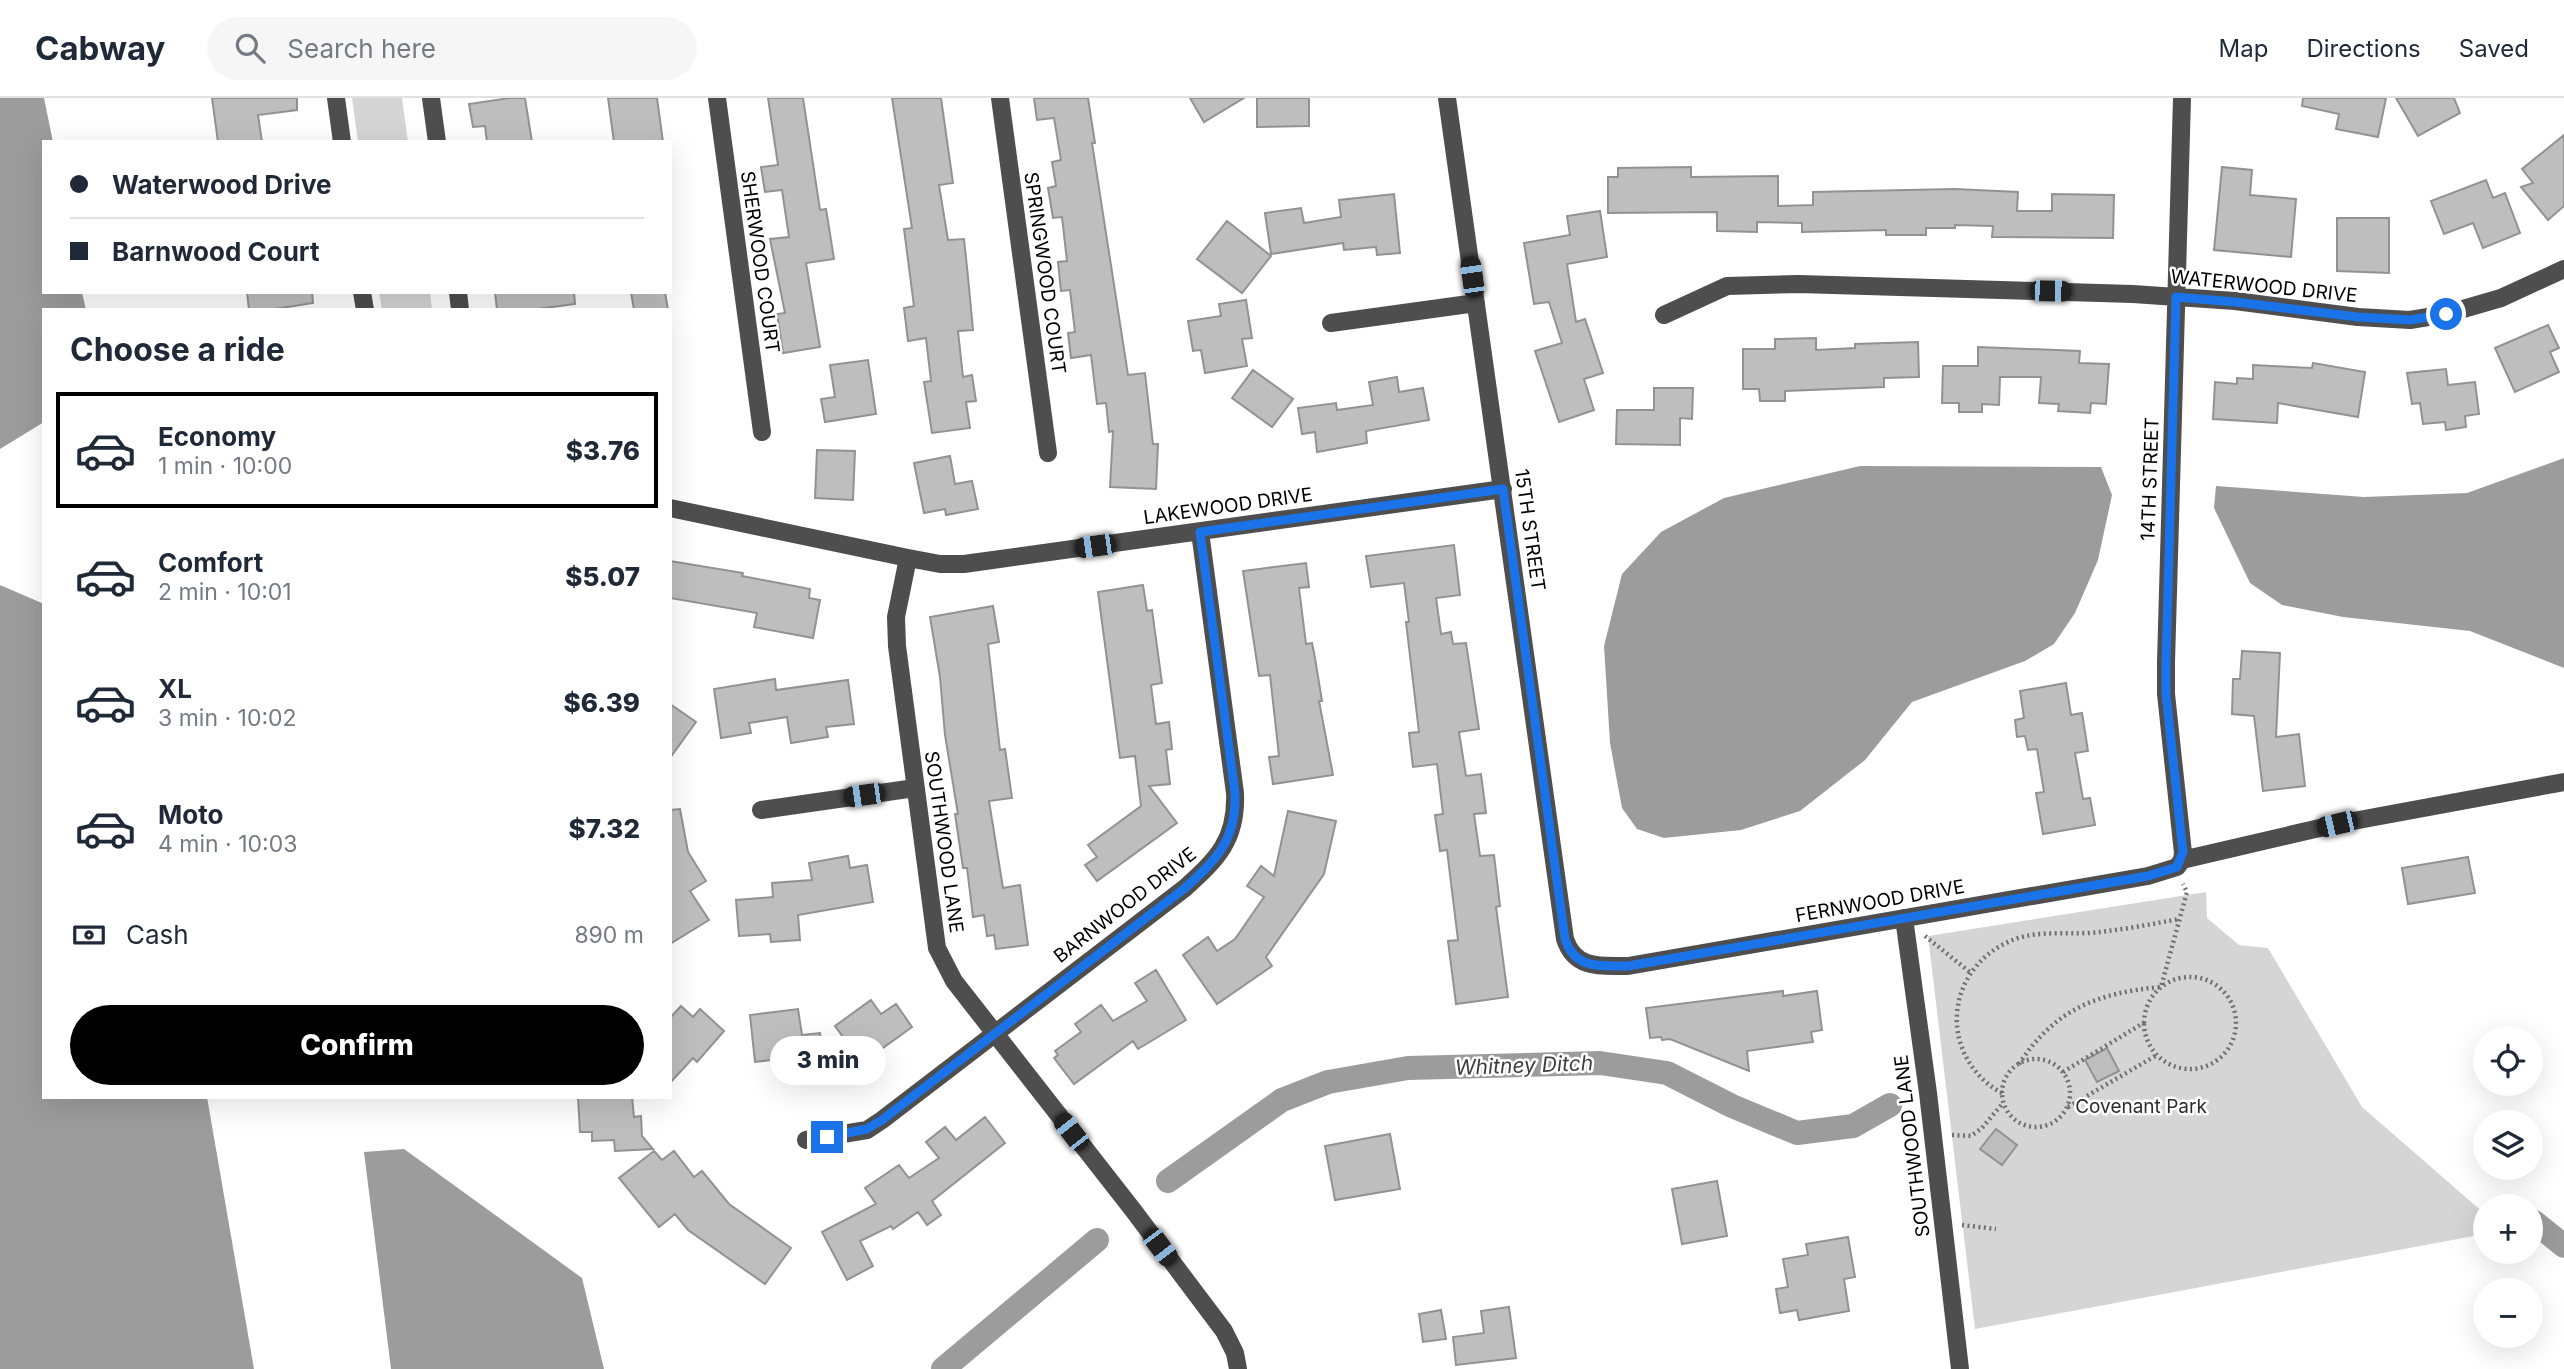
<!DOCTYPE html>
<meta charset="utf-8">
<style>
:root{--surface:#fff;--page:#f6f6f7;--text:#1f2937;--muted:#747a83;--line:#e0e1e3;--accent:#000}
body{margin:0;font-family:Inter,sans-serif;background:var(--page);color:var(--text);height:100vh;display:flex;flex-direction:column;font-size:26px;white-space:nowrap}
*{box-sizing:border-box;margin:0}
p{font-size:23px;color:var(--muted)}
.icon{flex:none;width:38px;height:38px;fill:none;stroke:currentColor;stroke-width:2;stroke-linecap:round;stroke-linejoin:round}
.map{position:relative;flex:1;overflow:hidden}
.sheet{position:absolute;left:42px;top:210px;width:630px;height:791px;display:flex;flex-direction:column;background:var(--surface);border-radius:0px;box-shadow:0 7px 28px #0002}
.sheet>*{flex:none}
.banner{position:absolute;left:42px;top:42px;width:630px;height:154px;border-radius:0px;box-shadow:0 7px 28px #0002;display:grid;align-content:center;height:154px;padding:0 28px;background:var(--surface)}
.buttons{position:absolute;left:2473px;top:928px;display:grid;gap:14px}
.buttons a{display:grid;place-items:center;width:70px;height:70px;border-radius:50%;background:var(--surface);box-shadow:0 7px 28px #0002;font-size:35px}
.end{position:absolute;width:32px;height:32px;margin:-16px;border:9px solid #1a73e8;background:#fff;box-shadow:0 0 0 4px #fff}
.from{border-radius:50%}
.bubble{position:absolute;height:49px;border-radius:24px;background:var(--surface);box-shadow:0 7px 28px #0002;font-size:23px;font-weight:800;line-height:49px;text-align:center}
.car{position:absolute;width:21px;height:42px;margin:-21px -10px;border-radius:9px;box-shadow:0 0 5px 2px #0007;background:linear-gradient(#222 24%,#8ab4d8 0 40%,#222 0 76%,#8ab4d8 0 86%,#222 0)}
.banner b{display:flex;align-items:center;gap:24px;height:66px;font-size:26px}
.banner b+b{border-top:2px solid var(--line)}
.banner i{width:18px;height:18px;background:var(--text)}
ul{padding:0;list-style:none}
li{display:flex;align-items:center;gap:21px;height:116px;margin:0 14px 10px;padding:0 14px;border:4px solid transparent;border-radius:0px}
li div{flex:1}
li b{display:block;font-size:26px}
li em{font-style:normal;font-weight:800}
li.active{border-color:var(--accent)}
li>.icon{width:63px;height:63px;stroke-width:1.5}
h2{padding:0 28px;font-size:32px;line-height:84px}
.pay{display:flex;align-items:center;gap:18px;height:77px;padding:0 28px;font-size:26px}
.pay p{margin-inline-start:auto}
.action{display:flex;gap:14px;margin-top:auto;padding:14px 28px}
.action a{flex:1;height:80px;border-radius:42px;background:var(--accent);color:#fff;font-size:28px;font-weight:800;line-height:80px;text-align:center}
header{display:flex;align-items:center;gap:42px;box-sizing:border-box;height:98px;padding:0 35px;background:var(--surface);border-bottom:2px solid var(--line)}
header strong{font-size:33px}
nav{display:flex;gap:38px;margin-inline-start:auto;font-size:24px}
.search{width:490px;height:63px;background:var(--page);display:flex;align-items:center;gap:18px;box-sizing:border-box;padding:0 24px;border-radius:38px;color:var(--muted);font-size:26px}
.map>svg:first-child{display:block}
.green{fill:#d5d5d5}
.water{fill:#9c9c9c}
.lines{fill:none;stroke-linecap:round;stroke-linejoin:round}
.canal{stroke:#9c9c9c;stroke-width:24}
.building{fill:#bebebe;stroke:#929292;stroke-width:2}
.path{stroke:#707070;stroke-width:4.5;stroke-dasharray:2 3.5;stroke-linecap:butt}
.minor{stroke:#4e4e4e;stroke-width:18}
.route{stroke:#1a73e8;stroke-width:9}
.labels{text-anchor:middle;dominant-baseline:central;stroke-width:5;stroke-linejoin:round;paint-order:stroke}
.street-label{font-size:19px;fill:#000;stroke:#fff}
.park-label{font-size:19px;fill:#2c2c2c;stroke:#fff}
.water-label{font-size:21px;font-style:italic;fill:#3d3d3d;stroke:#fff}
</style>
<header>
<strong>Cabway</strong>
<div class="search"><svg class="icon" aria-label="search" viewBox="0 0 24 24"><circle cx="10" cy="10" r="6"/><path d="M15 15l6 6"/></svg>Search here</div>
<nav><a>Map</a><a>Directions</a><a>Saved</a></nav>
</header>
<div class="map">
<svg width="2564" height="1271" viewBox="0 0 2564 1271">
<rect width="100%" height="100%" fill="#fff"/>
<path class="green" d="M 352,0 L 402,0 L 408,44 L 358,44 Z
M 379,194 L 430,194 L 432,212 L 382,212 Z
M 2206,794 L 2207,820 L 2239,847 L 2268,850 L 2362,1009 L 2485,1116 L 2485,1136 L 1975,1231 L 1928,838 Z"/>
<path class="water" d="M 0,0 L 44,0 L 53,44 L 44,44 L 44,194 L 82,194 L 86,212 L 44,212 L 44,324 L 0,351 Z
M 2564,360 L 2564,570 L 2470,533 L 2343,519 L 2282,507 L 2250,485 L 2214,410 L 2216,388 L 2364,399 L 2467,395 Z
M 1860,368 L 2101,369 L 2112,397 L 2098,462 L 2075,515 L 2054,546 L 2025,563 L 1912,604 L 1865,662 L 1800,713 L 1741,732 L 1664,740 L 1637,731 L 1622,710 L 1610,645 L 1604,548 L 1622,476 L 1661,434 L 1724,400 Z
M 0,487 L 44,506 L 44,999 L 207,999 L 254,1271 L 0,1271 Z
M 404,1051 L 582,1180 L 604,1271 L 391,1271 L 364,1054 Z"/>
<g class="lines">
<path class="canal" d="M 1168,1083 L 1282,1002 L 1328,984 L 1408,970 L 1600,965 L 1667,975 L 1732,1008 L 1797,1035 L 1853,1028 L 1890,1007
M 2533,1123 L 2564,1148
M 943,1271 L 1097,1142"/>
</g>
<path class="building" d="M 212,0 L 297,0 L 297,12 L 258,17 L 262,44 L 218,44 Z
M 510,0 L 525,0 L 532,44 L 487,44 L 485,28 L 473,29 L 469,6 Z
M 608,0 L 657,0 L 663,44 L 614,44 Z
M 768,0 L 803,0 L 820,112 L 826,111 L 834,161 L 806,165 L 820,249 L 783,255 L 777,216 L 785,215 L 770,141 L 789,139 L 782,92 L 765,94 L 761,69 L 778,67 Z
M 892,0 L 941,0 L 953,85 L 939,87 L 948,142 L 964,141 L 968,179 L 973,232 L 958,233 L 963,279 L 972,277 L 976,303 L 966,304 L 970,330 L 932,335 L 924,284 L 931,283 L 926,240 L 908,243 L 904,210 L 914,208 L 904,131 L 912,130 Z
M 1034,0 L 1088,0 L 1095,45 L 1092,45 L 1128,277 L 1145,275 L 1153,346 L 1158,346 L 1156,391 L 1110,389 L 1113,333 L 1109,334 L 1106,305 L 1097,306 L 1091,257 L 1071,260 L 1068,235 L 1075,234 L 1070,192 L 1061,193 L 1058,164 L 1067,163 L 1062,119 L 1053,120 L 1048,90 L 1056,88 L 1052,64 L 1061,62 L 1054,20 L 1037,22 Z
M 1190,0 L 1244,0 L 1204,24 Z
M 1257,0 L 1309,0 L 1309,28 L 1257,29 Z
M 2303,0 L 2386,0 L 2378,39 L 2336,31 L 2339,16 L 2302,8 Z
M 2396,0 L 2454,0 L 2460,15 L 2418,38 Z
M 2564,37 L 2564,108 L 2548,122 L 2521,89 L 2533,85 L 2522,71 Z
M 1691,69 L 1691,79 L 1778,78 L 1778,108 L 1813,107 L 1813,94 L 1955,91 L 2018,94 L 2017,113 L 2052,113 L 2052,96 L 2114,97 L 2113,140 L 1992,139 L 1993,128 L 1955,127 L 1955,130 L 1926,130 L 1926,137 L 1886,137 L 1886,132 L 1802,134 L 1802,125 L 1757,124 L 1757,134 L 1717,133 L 1717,114 L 1608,115 L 1608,79 L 1618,79 L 1618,70 Z
M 2222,69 L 2252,72 L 2250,97 L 2296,101 L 2291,159 L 2214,152 Z
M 2486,82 L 2493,100 L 2505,95 L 2520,135 L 2483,150 L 2473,125 L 2444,136 L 2431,103 Z
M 1394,96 L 1400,155 L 1377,157 L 1376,149 L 1344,152 L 1343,145 L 1271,156 L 1265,115 L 1301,110 L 1304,125 L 1341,119 L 1339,102 Z
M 1600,113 L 1607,159 L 1567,166 L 1576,224 L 1585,221 L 1603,275 L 1584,281 L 1594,312 L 1559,324 L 1535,253 L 1562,245 L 1549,204 L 1534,206 L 1524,145 L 1570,137 L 1567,118 Z
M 2337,120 L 2389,120 L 2389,175 L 2337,173 Z
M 1227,123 L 1271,158 L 1242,195 L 1197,161 Z
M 247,194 L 312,194 L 313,205 L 269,212 L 249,212 Z
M 495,194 L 574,194 L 575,206 L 530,212 L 497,212 Z
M 631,194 L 665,194 L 668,212 L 634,212 Z
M 1246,202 L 1252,240 L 1242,241 L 1247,268 L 1205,275 L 1201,252 L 1193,253 L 1188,223 L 1221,218 L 1219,206 Z
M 2548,227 L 2559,250 L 2550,254 L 2559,274 L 2515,294 L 2495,250 Z
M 1816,240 L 1816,252 L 1855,250 L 1855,246 L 1918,244 L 1919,279 L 1884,280 L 1884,289 L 1785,293 L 1785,303 L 1760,303 L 1759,291 L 1743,291 L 1743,251 L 1775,251 L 1775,241 Z
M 1978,249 L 2080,253 L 2079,265 L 2109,266 L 2106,306 L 2091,305 L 2090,315 L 2058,313 L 2059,306 L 2039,305 L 2041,279 L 2000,279 L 1999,307 L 1982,306 L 1982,314 L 1959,314 L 1959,305 L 1942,305 L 1943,268 L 1978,268 Z
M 868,262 L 876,316 L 825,324 L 821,301 L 835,299 L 830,267 Z
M 2313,265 L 2365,274 L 2358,319 L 2278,305 L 2277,325 L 2213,321 L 2215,284 L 2237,286 L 2237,280 L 2253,281 L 2253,267 L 2312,270 Z
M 2446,271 L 2448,287 L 2475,284 L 2479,316 L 2465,318 L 2466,329 L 2446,332 L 2445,324 L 2423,326 L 2420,305 L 2412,306 L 2407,275 Z
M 1253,272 L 1293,301 L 1272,329 L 1232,300 Z
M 1397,279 L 1399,294 L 1423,290 L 1429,322 L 1366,333 L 1367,345 L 1317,354 L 1315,334 L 1302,336 L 1298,310 L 1336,305 L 1337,312 L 1373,307 L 1369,284 Z
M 1654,290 L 1693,290 L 1692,321 L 1680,320 L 1680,347 L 1616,346 L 1617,312 L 1654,312 Z
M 817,352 L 855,353 L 853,402 L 815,400 Z
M 950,358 L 955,386 L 972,383 L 978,411 L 946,417 L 945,411 L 924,415 L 914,365 Z
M 1454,447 L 1460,497 L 1436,500 L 1441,536 L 1451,534 L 1453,546 L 1466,545 L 1479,631 L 1459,634 L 1466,678 L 1481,676 L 1486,715 L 1474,716 L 1480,758 L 1494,757 L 1500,808 L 1496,809 L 1508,899 L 1456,906 L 1448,843 L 1458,842 L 1447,752 L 1440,753 L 1435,717 L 1443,716 L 1437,666 L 1413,669 L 1409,635 L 1419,634 L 1406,524 L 1409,524 L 1404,485 L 1371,489 L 1366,458 Z
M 670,463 L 743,475 L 742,478 L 810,491 L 809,500 L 820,502 L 813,540 L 754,529 L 757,515 L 670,500 Z
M 1306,465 L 1309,489 L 1299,490 L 1306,546 L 1312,545 L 1315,560 L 1322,603 L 1319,603 L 1333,677 L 1273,686 L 1269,659 L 1279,658 L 1270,577 L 1259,578 L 1243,473 Z
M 1143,487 L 1147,513 L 1152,512 L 1162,585 L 1151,587 L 1156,626 L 1169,624 L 1172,651 L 1166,652 L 1170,686 L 1149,688 L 1177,725 L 1097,783 L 1085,767 L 1097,759 L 1088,747 L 1141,708 L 1135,658 L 1120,660 L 1098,494 Z
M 993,508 L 999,544 L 988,546 L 1000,652 L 1005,651 L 1012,700 L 989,703 L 1003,790 L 1020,787 L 1028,847 L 996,851 L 994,837 L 987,838 L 984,817 L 973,819 L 967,770 L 963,770 L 955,716 L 958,716 L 945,637 L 940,579 L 930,519 Z
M 2242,553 L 2280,555 L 2276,639 L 2299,636 L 2305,688 L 2263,693 L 2254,618 L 2232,616 L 2233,581 L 2240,581 Z
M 775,581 L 776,592 L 848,582 L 854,626 L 826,629 L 828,639 L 791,645 L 787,619 L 749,625 L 751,635 L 721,640 L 714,591 Z
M 2066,585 L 2071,617 L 2082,615 L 2088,653 L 2075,655 L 2083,701 L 2090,700 L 2095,727 L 2043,736 L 2036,695 L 2044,694 L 2037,651 L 2028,652 L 2025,638 L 2017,639 L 2015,622 L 2024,620 L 2020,593 Z
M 670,606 L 696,624 L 670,660 Z
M 680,711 L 688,754 L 706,783 L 690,793 L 709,822 L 670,846 L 670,712 Z
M 1288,713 L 1336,723 L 1324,776 L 1266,859 L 1272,868 L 1217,906 L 1183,857 L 1208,839 L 1217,853 L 1235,841 L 1264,799 L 1247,788 L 1261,768 L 1274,778 Z
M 848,758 L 850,770 L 867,767 L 873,804 L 798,817 L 800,842 L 771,844 L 770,836 L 739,838 L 736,802 L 773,799 L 772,785 L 812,782 L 809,765 Z
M 2468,759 L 2475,795 L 2408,806 L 2402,770 Z
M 1156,872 L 1186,922 L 1138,951 L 1133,943 L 1074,986 L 1054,960 L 1058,957 L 1055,953 L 1081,934 L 1075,926 L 1101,907 L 1113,923 L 1147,903 L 1135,885 Z
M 1783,893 L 1783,898 L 1817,893 L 1822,932 L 1811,934 L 1813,944 L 1747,953 L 1749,973 L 1670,941 L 1662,942 L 1661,939 L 1650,940 L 1646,910 Z
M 871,902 L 881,916 L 896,906 L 912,929 L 862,965 L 835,928 Z
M 681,908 L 693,919 L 700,911 L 724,933 L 697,964 L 693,960 L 670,985 L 670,920 Z
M 798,911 L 802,937 L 820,935 L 824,965 L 788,969 L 787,960 L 755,964 L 750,917 Z
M 2107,950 L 2119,973 L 2097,984 L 2085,962 Z
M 578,999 L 632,999 L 634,1019 L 641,1018 L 642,1038 L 653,1051 L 615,1053 L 614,1042 L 592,1043 L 592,1034 L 580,1034 Z
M 985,1019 L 1005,1045 L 932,1103 L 941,1117 L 927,1127 L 918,1114 L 893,1131 L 891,1128 L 860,1143 L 873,1168 L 847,1182 L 822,1134 L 876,1106 L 865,1090 L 899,1067 L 909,1080 L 939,1060 L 926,1044 L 945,1029 L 956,1042 Z
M 1996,1031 L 2017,1047 L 2002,1067 L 1980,1051 Z
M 1390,1036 L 1400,1091 L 1335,1102 L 1325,1048 Z
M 654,1053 L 662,1062 L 674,1053 L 694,1079 L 702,1073 L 729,1106 L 791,1150 L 765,1186 L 688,1132 L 675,1116 L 659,1129 L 619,1080 Z
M 1717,1083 L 1727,1138 L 1682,1146 L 1672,1091 Z
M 1848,1139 L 1855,1179 L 1844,1181 L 1849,1213 L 1799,1222 L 1797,1212 L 1780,1215 L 1776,1191 L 1788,1189 L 1783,1161 L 1808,1157 L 1806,1146 Z
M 1509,1209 L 1516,1260 L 1456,1267 L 1453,1239 L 1484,1235 L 1481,1213 Z
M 1441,1212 L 1446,1241 L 1423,1244 L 1419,1216 Z"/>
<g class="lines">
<path class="path" d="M 1925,838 L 1971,875
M2144 925a46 46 0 1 1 92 0a46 46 0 1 1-92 0Z
M2002 995a34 34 0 1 1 68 0a34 34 0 1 1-68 0Z
M 2019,966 C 2055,911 2097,895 2161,889 L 2187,794 L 2183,786
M 2063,974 L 2145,924
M 2002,995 C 1977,982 1959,956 1957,927 C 1954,884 1985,847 2026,838 C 2049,833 2076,837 2100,834 C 2126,831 2153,826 2179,821
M 2068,1009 L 2157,957
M 1952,1037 L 1971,1038 L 1982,1030 L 2003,1005
M 1962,1127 L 1996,1131"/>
<path class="minor" d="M 336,0 L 342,44
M 431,0 L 437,44
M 717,0 L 762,334
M 1000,0 L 1048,355
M 1447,0 L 1565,841 C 1575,872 1602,868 1628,868 L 2148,778 L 2177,769 L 2182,762
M 362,194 L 365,212
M 458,194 L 460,212
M 1664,217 L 1727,188 L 1799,186 L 2133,196 L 2235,203 L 2358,219 L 2410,222 L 2446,216 L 2501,200 L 2564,171
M 1331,225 L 1476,205
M 670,410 L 908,460 L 940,466 L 964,466 L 1503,391
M 908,460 L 896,519 L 897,548 L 937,850 L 954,883 L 1133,1112 L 1224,1233 L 1235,1255 L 1238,1271
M 761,712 L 915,690
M 2182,762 L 2183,755 L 2166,596 L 2166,564 L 2182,0
M 2182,762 L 2337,726 L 2564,684
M 1904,820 L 1928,995 L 1960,1271
M 806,1042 L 867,1032 L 882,1022 L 1185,790 C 1217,761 1237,742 1235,695 L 1200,434"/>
</g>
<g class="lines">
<path class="route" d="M 827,1039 L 867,1031 L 882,1022 L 1185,790 C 1217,761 1237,741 1235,695 L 1200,434 L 1503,391 L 1565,841 C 1575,872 1601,868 1628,868 L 2148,778 L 2177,769 L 2183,754 L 2166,596 L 2166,564 L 2176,199 L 2235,204 L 2358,219 L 2410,222 L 2446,216"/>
</g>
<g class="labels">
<g class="street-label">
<text transform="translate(760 164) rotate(82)">SHERWOOD COURT</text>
<text transform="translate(1045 175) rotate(82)">SPRINGWOOD COURT</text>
<text transform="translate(2264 188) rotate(6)">WATERWOOD DRIVE</text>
<text transform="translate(2150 381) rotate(-88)">14TH STREET</text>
<text transform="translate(1228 408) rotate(-8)">LAKEWOOD DRIVE</text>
<text transform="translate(1530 432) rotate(82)">15TH STREET</text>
<text transform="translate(944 744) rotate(82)">SOUTHWOOD LANE</text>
<text transform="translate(1880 803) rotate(-10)">FERNWOOD DRIVE</text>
<text transform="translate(1125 807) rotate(-38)">BARNWOOD DRIVE</text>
<text transform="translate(1912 1048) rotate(-97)">SOUTHWOOD LANE</text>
</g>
<g class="park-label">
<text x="2141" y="1008">Covenant Park</text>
</g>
<g class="water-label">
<text transform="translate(1524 967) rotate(-2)">Whitney Ditch</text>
</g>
</g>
</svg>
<div class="buttons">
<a><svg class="icon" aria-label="locate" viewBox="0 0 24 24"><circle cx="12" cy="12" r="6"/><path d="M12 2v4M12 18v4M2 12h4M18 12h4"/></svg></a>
<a><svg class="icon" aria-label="layers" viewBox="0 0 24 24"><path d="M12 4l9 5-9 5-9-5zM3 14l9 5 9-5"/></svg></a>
<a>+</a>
<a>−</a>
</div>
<i class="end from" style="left:2446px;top:216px"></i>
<i class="end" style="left:827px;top:1039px"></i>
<div class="bubble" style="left:770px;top:938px;width:116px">3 min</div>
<i class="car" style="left:1472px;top:179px;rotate:352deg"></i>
<i class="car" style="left:2050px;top:193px;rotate:91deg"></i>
<i class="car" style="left:1095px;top:448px;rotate:262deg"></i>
<i class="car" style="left:864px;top:697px;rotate:262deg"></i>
<i class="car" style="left:2337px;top:726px;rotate:257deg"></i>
<i class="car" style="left:1071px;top:1034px;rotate:322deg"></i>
<i class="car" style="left:1160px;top:1149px;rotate:143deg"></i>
<div class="banner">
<b><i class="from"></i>Waterwood Drive</b>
<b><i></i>Barnwood Court</b>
</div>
<section class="sheet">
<h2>Choose a ride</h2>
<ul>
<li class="active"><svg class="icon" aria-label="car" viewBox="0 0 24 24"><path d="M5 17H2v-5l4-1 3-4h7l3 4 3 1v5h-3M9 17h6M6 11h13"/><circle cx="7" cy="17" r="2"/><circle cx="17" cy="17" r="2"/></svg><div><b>Economy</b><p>1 min · 10:00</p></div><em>$3.76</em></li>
<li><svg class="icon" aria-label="car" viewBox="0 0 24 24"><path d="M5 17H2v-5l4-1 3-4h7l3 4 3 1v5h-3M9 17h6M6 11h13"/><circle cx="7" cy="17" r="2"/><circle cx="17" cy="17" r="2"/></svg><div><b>Comfort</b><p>2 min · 10:01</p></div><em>$5.07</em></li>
<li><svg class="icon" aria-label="car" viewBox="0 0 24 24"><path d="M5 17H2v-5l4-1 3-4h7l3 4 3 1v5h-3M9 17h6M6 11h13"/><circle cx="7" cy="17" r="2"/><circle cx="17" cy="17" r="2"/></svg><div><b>XL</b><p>3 min · 10:02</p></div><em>$6.39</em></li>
<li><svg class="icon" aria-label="car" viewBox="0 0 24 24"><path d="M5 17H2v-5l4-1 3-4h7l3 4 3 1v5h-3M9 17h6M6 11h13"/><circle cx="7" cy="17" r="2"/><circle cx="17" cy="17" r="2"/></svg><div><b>Moto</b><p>4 min · 10:03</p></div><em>$7.32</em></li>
</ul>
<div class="pay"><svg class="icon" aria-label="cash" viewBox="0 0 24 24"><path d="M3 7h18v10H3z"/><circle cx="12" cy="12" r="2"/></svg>Cash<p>890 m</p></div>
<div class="action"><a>Confirm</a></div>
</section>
</div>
